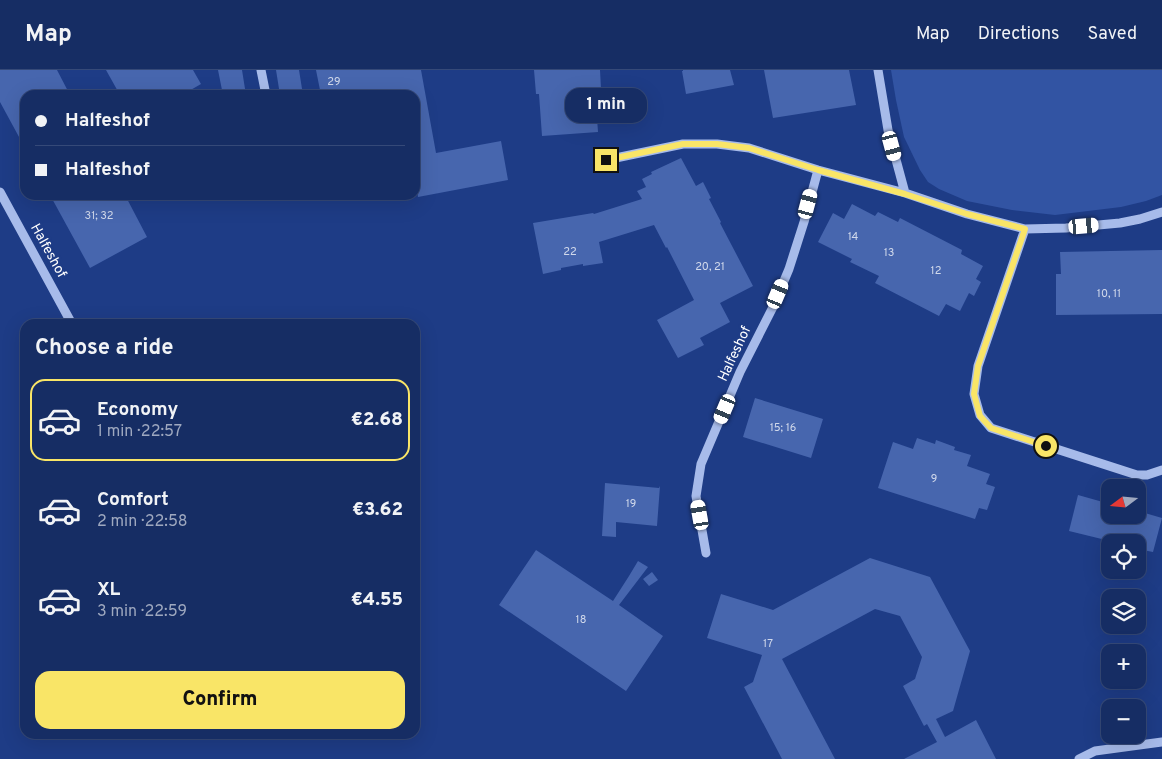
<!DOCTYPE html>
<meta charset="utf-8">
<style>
:root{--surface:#162d64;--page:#23396d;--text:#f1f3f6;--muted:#9ea8bf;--line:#354978;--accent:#f9e567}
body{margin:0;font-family:Overpass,sans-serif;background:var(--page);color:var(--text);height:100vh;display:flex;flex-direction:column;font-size:19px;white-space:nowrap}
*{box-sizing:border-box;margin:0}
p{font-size:16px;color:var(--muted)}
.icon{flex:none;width:28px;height:28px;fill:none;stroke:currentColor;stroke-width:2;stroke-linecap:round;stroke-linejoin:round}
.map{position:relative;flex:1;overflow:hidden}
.details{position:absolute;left:20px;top:249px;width:400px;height:420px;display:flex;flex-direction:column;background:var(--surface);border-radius:15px;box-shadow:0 5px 20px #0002,0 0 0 1px var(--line)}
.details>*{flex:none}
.hud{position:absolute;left:20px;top:20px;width:400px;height:110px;border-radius:15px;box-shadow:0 5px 20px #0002,0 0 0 1px var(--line);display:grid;align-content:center;height:110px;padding:0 15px;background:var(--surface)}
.needle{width:32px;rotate:254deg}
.fabs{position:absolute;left:1101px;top:409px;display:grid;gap:10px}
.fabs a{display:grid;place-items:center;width:45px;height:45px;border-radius:10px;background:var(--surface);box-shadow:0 5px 20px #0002,0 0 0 1px var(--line);font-size:25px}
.end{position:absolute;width:22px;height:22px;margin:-11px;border:6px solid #f9e567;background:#111;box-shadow:0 0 0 2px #111}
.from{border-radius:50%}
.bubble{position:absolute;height:35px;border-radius:15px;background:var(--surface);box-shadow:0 5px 20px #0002,0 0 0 1px var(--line);font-size:16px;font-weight:800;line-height:35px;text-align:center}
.car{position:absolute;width:15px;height:30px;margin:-15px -8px;border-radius:6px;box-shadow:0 0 4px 1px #0007;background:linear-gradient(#fff 24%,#345 0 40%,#fff 0 76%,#345 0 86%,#fff 0)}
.hud b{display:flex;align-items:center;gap:18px;height:48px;font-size:19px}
.hud b+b{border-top:1px solid var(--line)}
.hud i{width:12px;height:12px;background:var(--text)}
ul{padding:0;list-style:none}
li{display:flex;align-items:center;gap:15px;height:82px;margin:0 10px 8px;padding:0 5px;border:2px solid transparent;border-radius:15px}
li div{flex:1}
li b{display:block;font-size:19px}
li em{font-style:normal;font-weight:800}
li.on{border-color:var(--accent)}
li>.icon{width:45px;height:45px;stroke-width:1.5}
h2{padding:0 15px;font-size:22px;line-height:60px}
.cta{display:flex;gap:10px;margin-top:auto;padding:10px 15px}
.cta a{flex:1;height:58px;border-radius:15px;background:var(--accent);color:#111;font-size:20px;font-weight:800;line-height:58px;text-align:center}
header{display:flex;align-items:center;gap:30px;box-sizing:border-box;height:70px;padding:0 25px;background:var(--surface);border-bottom:1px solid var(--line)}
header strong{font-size:24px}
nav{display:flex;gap:28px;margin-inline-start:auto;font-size:18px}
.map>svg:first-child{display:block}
.green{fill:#3254a3}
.building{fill:#4766ae}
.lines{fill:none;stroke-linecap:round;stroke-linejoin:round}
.minor{stroke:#a7bbea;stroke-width:9}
.route{stroke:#f9e567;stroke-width:6}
.labels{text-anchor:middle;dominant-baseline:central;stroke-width:5;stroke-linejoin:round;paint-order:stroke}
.number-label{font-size:11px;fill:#d1d9eb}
.street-label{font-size:14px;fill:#fff;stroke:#1e3c86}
</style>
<header>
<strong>Map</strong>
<nav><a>Map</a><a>Directions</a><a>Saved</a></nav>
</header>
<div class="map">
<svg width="1162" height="689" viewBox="0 0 1162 689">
<rect width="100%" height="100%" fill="#1e3c86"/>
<path class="green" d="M 891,0 L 1162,0 L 1162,125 L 1146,131 L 1121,137 L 1055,145 L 1012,140 L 967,131 L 939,119 L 928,112 L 920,100 L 904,67 L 896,30 Z"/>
<path class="building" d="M 0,0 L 57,0 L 70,25 L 25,25 L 25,78 L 0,32 Z
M 106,0 L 193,0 L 201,14 L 182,25 L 120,25 Z
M 218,0 L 242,0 L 246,25 L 223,25 Z
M 276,0 L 299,0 L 303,25 L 280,25 Z
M 316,0 L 421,0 L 436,83 L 501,71 L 508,110 L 418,127 L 415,105 L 415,25 L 321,25 Z
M 534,0 L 600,0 L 601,19 L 595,20 L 598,62 L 542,66 L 539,24 L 536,24 Z
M 683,0 L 730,0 L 734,15 L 686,24 L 682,1 L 683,1 Z
M 764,0 L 849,0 L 856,35 L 773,48 Z
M 681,88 L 696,116 L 703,112 L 711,128 L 709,129 L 721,152 L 720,153 L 753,216 L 720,233 L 730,252 L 700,268 L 704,275 L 678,288 L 657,250 L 694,230 L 667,177 L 666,178 L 654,155 L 599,172 L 603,193 L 583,196 L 583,194 L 561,198 L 561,200 L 543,204 L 533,153 L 593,143 L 594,144 L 642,129 L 637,121 L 646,117 L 642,109 L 652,104 L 651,102 Z
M 50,125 L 125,125 L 147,167 L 90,198 Z
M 852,134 L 875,146 L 878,142 L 898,152 L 900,148 L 962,180 L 961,184 L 983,196 L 976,209 L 981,212 L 974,226 L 969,223 L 960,241 L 946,234 L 939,246 L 875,213 L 879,206 L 850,192 L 852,189 L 818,172 L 833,143 L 844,149 Z
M 1162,180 L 1162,244 L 1056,245 L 1056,204 L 1061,204 L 1060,182 Z
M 755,328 L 823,349 L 811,388 L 743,367 Z
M 917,368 L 935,374 L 936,370 L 955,377 L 954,380 L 971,385 L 967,396 L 990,404 L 986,414 L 995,417 L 987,440 L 979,438 L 975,449 L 878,418 L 893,372 L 913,379 Z
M 605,413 L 659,418 L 660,416 L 657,456 L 616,452 L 616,467 L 602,466 Z
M 1078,425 L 1110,434 L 1110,445 L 1138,445 L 1138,441 L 1162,448 L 1153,482 L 1138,479 L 1138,472 L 1114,472 L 1069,461 Z
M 536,480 L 613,531 L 629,506 L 638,491 L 648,497 L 619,535 L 663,566 L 626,621 L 499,535 Z
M 870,488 L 930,507 L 970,581 L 953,641 L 936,649 L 945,667 L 976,650 L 996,689 L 904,689 L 937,672 L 927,654 L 924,656 L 903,616 L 915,609 L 922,587 L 900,546 L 875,539 L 782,589 L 835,689 L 782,689 L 744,617 L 753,612 L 762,585 L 707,568 L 721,524 L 773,540 Z
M 652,502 L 658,510 L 649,516 L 643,509 Z"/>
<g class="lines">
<path class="minor" d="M 261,0 L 266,25
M 878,0 L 888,60 L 905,123 L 967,144 L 1025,159 L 1066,158 L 1120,153 L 1140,149 L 1162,142
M 606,90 L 683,74 L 717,74 L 749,78 L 818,100 L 905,123
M 0,122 L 72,254
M 1025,159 L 978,296 L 974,324 L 980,345 L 991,358 L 1137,405 L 1147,405 L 1162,400
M 706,483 L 696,426 L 701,394 L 740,302 L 773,237 L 789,199 L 804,152 L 818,100
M 1079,689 L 1095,681 L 1162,672"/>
</g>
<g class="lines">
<path class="route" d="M 606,90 L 683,74 L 717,74 L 749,78 L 818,100 L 905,124 L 967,144 L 1025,159 L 978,296 L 974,324 L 980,346 L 991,358 L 1046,376"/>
</g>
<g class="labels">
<g class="number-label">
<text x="334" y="12">29</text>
<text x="99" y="146">31; 32</text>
<text x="853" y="167">14</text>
<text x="570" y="182">22</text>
<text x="889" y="183">13</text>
<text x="710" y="197">20, 21</text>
<text x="936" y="201">12</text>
<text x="1109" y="224">10, 11</text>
<text x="783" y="358">15; 16</text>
<text x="934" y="409">9</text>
<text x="631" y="434">19</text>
<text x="581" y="550">18</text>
<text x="768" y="574">17</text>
</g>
<g class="street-label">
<text transform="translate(48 181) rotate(61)">Halfeshof</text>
<text transform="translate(735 284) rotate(-65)">Halfeshof</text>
</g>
</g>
</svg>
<div class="fabs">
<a><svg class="needle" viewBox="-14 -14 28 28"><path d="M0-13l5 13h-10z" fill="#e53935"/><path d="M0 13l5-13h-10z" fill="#9ea8bf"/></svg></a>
<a><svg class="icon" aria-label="locate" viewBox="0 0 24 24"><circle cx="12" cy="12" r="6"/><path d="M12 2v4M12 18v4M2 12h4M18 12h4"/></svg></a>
<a><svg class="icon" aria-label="layers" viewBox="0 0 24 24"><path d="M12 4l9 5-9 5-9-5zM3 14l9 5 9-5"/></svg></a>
<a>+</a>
<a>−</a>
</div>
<i class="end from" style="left:1046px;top:376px"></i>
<i class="end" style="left:606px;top:90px"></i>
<div class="bubble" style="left:565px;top:18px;width:82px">1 min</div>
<i class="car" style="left:892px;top:76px;rotate:165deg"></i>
<i class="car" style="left:808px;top:134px;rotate:15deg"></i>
<i class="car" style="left:1084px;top:156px;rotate:85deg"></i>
<i class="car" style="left:778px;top:224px;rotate:23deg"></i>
<i class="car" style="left:725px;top:339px;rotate:203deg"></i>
<i class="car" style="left:700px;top:445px;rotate:350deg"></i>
<div class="hud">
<b><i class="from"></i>Halfeshof</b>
<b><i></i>Halfeshof</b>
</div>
<section class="details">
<h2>Choose a ride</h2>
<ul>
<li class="on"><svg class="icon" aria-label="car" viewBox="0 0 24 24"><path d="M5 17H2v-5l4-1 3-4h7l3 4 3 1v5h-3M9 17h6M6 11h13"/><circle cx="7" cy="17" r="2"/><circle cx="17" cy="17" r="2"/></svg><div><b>Economy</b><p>1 min · 22:57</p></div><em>€2.68</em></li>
<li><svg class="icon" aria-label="car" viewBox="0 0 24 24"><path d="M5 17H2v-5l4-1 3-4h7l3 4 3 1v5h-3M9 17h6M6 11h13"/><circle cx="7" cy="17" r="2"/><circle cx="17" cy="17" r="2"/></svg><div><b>Comfort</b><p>2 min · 22:58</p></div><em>€3.62</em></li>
<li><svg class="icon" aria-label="car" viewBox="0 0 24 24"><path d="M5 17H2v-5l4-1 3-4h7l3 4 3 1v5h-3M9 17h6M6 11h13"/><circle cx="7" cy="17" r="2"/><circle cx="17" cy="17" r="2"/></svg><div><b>XL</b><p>3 min · 22:59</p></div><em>€4.55</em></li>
</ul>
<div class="cta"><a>Confirm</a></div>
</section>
</div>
